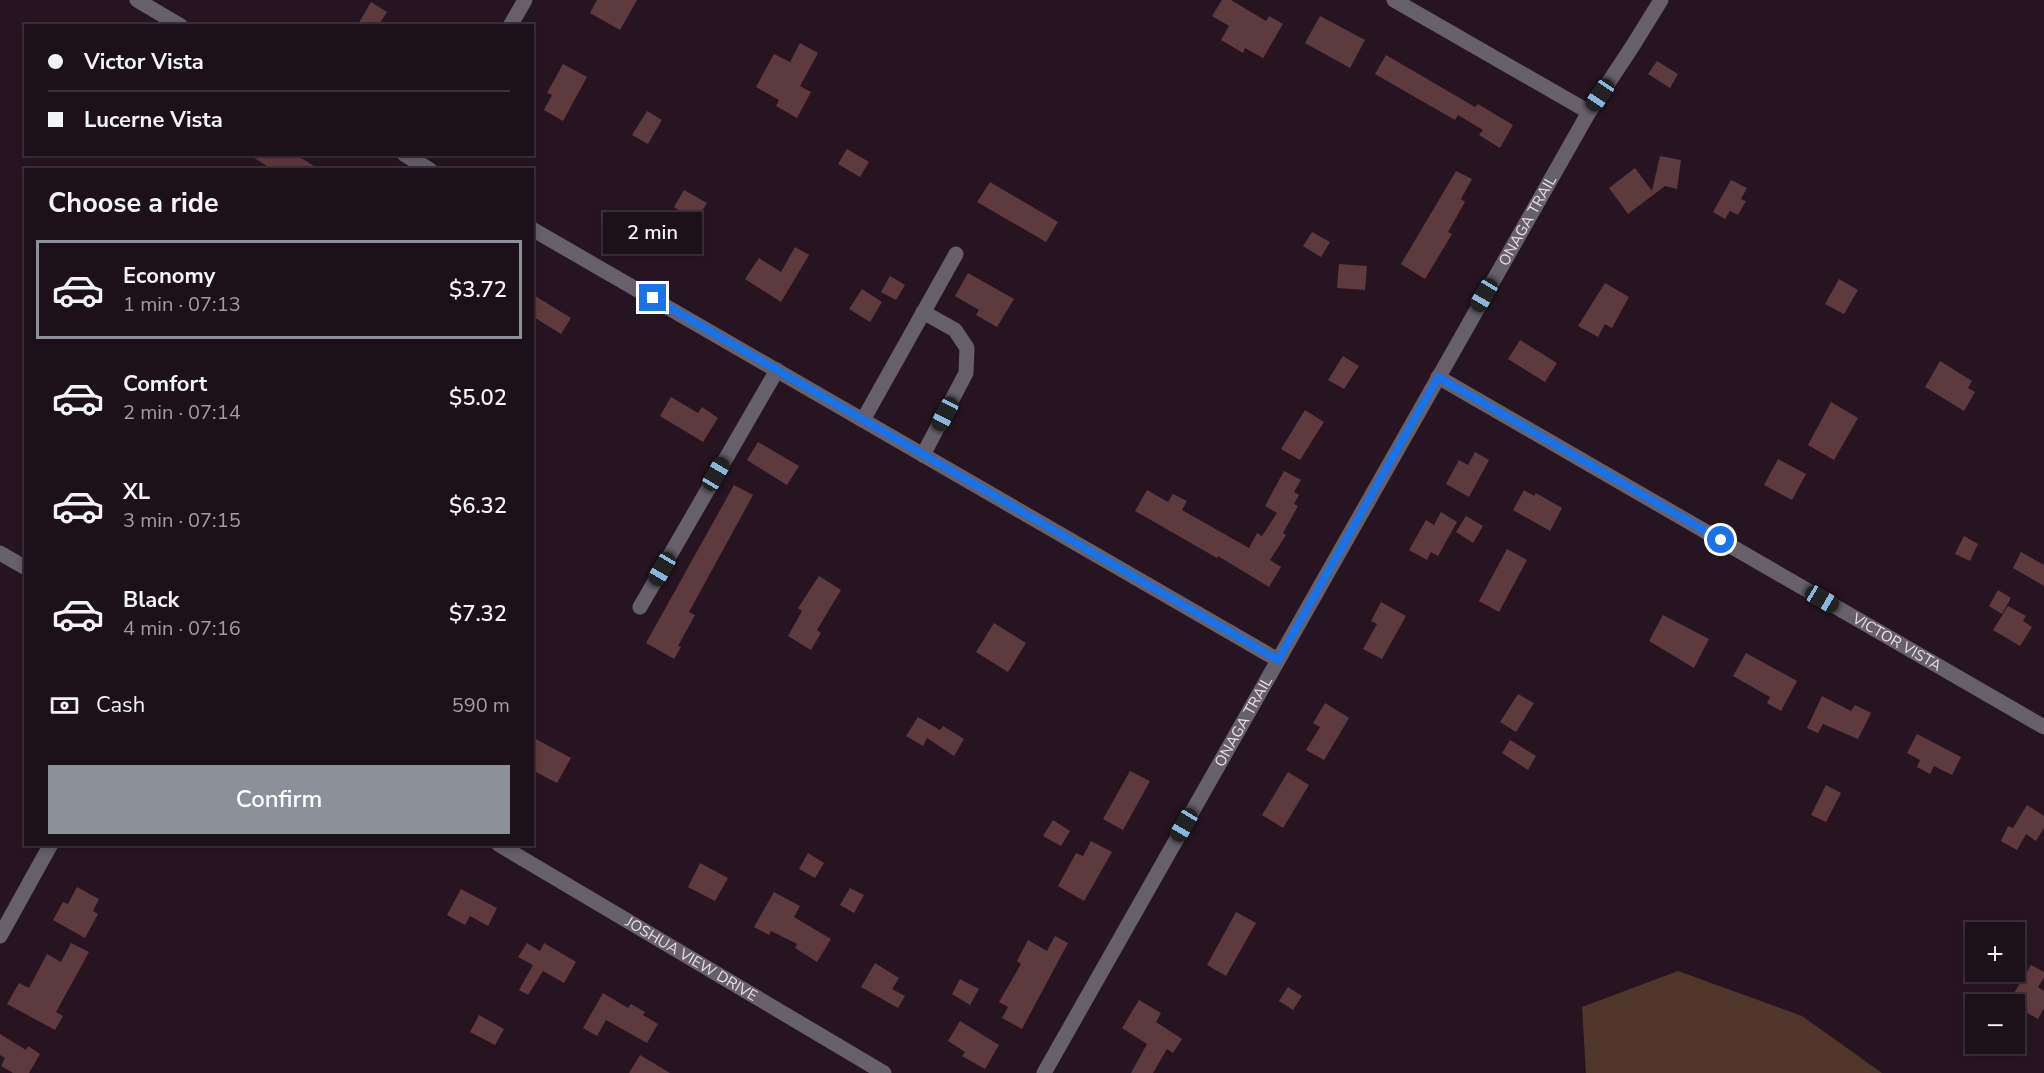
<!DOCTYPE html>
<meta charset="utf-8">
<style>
:root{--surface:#1c1019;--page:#251922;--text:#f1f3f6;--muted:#a09da2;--line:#3a3038;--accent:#8c9099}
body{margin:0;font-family:"Nunito Sans",sans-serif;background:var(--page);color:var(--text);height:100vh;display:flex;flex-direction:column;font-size:22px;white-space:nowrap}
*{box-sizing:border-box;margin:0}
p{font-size:20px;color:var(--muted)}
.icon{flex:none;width:33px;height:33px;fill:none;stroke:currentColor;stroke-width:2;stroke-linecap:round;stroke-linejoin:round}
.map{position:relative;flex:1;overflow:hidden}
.sheet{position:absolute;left:24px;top:168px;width:510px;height:678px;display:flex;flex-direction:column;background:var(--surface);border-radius:0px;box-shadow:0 3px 9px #0003,0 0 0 2px var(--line)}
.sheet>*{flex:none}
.guide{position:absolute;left:24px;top:24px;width:510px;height:132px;border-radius:0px;box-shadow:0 3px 9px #0003,0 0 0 2px var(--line);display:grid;align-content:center;height:132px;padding:0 24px;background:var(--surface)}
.fabs{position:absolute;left:1965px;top:922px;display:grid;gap:12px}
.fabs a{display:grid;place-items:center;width:60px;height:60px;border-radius:0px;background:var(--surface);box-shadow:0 3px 9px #0003,0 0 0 2px var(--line);font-size:30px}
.end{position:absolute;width:27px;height:27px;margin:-14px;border:8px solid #1a73e8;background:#fff;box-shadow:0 0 0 3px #fff}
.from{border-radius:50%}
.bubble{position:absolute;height:42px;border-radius:0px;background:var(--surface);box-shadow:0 3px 9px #0003,0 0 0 2px var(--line);font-size:20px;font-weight:600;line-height:42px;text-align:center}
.car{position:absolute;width:18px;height:36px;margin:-18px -9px;border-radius:8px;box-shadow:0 0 4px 2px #0007;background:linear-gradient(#222 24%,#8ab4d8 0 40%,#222 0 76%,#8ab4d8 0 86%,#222 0)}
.guide b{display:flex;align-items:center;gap:21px;height:57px;font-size:22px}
.guide b+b{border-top:2px solid var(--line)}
.guide i{width:15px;height:15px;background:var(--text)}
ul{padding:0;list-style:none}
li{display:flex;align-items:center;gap:18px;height:99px;margin:0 12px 9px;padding:0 12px;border:3px solid transparent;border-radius:0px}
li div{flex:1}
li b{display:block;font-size:22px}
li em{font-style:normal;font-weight:600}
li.active{border-color:var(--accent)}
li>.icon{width:54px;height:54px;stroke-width:1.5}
h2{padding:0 24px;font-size:27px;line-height:72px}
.pay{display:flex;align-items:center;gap:15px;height:66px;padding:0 24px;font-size:22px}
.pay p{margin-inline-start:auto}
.primary-button{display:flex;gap:12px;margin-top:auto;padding:12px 24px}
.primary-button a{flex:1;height:69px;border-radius:0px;background:var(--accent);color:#fff;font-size:24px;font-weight:600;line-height:69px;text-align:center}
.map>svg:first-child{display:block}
.green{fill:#50362a}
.building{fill:#5d3a3e}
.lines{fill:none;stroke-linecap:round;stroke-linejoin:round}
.minor{stroke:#656069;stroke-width:15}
.route{stroke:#1a73e8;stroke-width:8}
.labels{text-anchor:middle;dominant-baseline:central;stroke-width:4.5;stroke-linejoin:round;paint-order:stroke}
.street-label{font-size:15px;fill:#ece0e7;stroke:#0b0508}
</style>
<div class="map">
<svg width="2044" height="1073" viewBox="0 0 2044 1073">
<rect width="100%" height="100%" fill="#261521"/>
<path class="green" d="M 1678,971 L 1802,1016 L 1882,1073 L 1586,1073 L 1582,1007 Z"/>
<path class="building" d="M 597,0 L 637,0 L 620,30 L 590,13 Z
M 1222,0 L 1231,0 L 1266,21 L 1269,16 L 1283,24 L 1263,58 L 1245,48 L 1243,53 L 1221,40 L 1229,26 L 1212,16 Z
M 371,2 L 387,12 L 378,26 L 357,26 Z
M 1320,16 L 1365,40 L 1350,68 L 1305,43 Z
M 800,43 L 818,53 L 800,86 L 811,92 L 797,118 L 776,106 L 779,100 L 756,87 L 774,54 L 790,62 Z
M 1386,55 L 1475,107 L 1478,104 L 1513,125 L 1500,148 L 1479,135 L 1483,130 L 1458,115 L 1455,120 L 1375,74 Z
M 1657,61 L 1678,74 L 1670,88 L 1648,74 Z
M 563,64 L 587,77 L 563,121 L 544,110 L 552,95 L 547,93 Z
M 647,111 L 662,120 L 648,144 L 632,135 Z
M 847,149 L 869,162 L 860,177 L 838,164 Z
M 248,154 L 295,154 L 320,170 L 273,170 Z
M 1660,156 L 1681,160 L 1677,189 L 1665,186 L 1628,214 L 1609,188 L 1635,168 L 1652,191 Z
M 1456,171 L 1472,179 L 1461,199 L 1465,202 L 1448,232 L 1452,234 L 1425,279 L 1401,264 Z
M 1731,180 L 1747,188 L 1741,199 L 1746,201 L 1738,215 L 1730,211 L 1725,219 L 1713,212 Z
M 990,182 L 1058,222 L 1046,242 L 977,202 Z
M 684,190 L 707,203 L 696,221 L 674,207 Z
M 1312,232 L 1330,242 L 1321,257 L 1303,246 Z
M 795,247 L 809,255 L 781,302 L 745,279 L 759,258 L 781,272 Z
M 1339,264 L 1367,266 L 1365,290 L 1337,288 Z
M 968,273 L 1014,299 L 997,327 L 976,315 L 979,310 L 955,296 Z
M 890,276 L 905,285 L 896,300 L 881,292 Z
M 1839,279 L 1858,290 L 1844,314 L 1825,304 Z
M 1605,283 L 1629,297 L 1612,328 L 1605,324 L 1598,337 L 1578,326 Z
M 862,289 L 882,302 L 870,322 L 849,309 Z
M 532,294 L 571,318 L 561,334 L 532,316 Z
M 1520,340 L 1557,363 L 1545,382 L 1508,359 Z
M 1343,356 L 1359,366 L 1344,389 L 1328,380 Z
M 1940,361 L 1972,381 L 1968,388 L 1975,392 L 1964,411 L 1925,387 Z
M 671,397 L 698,413 L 702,407 L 718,418 L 703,442 L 660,416 Z
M 1831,402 L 1858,418 L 1834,460 L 1808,445 Z
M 1305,410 L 1324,422 L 1300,460 L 1281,449 Z
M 758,442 L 799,466 L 787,485 L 747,460 Z
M 1475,452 L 1489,460 L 1469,497 L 1446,484 L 1459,460 L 1468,465 Z
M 1778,459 L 1806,474 L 1792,500 L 1764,485 Z
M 1284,471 L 1301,480 L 1294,492 L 1299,495 L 1294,504 L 1298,506 L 1283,533 L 1286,535 L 1270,560 L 1281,567 L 1269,587 L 1218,556 L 1217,558 L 1135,511 L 1147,490 L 1168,502 L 1173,494 L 1187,501 L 1182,510 L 1249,548 L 1257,533 L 1262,536 L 1277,513 L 1265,506 Z
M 734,485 L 753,495 L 689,612 L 695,615 L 678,646 L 681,647 L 674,659 L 646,643 Z
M 1524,490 L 1534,496 L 1536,493 L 1562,508 L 1550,531 L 1513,510 Z
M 1441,512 L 1457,522 L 1438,556 L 1431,552 L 1427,560 L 1409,550 L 1426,520 L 1434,525 Z
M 1466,516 L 1483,526 L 1473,543 L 1456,532 Z
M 1964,536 L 1978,544 L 1970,561 L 1955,554 Z
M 1507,549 L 1527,560 L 1499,612 L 1479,601 Z
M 2021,552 L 2044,565 L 2044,586 L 2013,568 Z
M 819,576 L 841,590 L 817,630 L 821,633 L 811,650 L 788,636 L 802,611 L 798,608 Z
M 1998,590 L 2011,598 L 2002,614 L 1989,606 Z
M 1381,602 L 1406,616 L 1382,659 L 1363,649 L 1377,624 L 1371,621 Z
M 2008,606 L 2026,616 L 2023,621 L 2032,627 L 2020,646 L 1993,630 Z
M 1663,615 L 1709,639 L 1694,668 L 1649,641 Z
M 994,623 L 1026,643 L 1008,672 L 976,652 Z
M 1746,653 L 1797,681 L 1781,711 L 1767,703 L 1770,697 L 1733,676 Z
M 1518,694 L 1534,703 L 1516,732 L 1500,722 Z
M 1822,696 L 1851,711 L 1855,705 L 1871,713 L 1858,739 L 1823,724 L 1818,733 L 1807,728 Z
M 1325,703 L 1349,718 L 1324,760 L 1306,750 L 1320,727 L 1313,723 Z
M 918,717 L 940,730 L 943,726 L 964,739 L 954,756 L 927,738 L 923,746 L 906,736 Z
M 1917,734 L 1961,757 L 1952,775 L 1934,766 L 1930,774 L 1917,767 L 1920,760 L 1907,753 Z
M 532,737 L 571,758 L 557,783 L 532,770 Z
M 1510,740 L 1536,756 L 1528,770 L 1502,753 Z
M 1130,771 L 1150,781 L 1123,830 L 1103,819 Z
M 1288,772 L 1309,785 L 1283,828 L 1262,815 Z
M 1826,785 L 1841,793 L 1826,822 L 1811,815 Z
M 2027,805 L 2044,816 L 2044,828 L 2036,841 L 2026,834 L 2017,850 L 2001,841 L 2008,826 L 2013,828 Z
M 1053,820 L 1070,831 L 1061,846 L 1043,836 Z
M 1091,841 L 1112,852 L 1084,901 L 1058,886 L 1076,853 L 1083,856 Z
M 808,853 L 824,863 L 815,878 L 799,869 Z
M 700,863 L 728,878 L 715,901 L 688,887 Z
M 77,887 L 99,899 L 93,911 L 98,914 L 85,938 L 53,920 L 63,902 L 68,904 Z
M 850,888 L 864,895 L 854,913 L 840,905 Z
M 461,889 L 497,908 L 488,926 L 470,916 L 465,925 L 447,915 Z
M 774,892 L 800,906 L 794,917 L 831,939 L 817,962 L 795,948 L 797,944 L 771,931 L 769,935 L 754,927 Z
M 1236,912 L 1256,923 L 1226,976 L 1207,965 Z
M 1055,936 L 1068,943 L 1022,1029 L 1002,1018 L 1008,1007 L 999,1002 L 1021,964 L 1017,961 L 1028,940 L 1047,951 Z
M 71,943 L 89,952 L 56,1012 L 63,1016 L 55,1030 L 7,1004 L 19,983 L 29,988 L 47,954 L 61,962 Z
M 527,943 L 540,951 L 544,943 L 576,962 L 564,983 L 543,971 L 528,995 L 519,990 L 533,965 L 518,957 Z
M 875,963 L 899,978 L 892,989 L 905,996 L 898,1008 L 861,987 Z
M 2031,965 L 2044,972 L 2044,978 L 2038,987 L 2044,991 L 2044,1008 L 2038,1019 L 2015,1006 L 2021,997 L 2014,993 Z
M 960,979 L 979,989 L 970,1005 L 952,994 Z
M 1288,987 L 1302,996 L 1293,1010 L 1279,1001 Z
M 603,993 L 628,1008 L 631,1004 L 645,1012 L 643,1015 L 658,1024 L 647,1043 L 606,1020 L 597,1036 L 583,1028 Z
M 1139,1000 L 1161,1013 L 1156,1022 L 1182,1039 L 1173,1053 L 1167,1049 L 1153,1073 L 1131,1073 L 1147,1044 L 1122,1028 Z
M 479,1015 L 504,1029 L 495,1045 L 470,1032 Z
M 960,1021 L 999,1045 L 985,1069 L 962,1056 L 965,1052 L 948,1041 Z
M 0,1034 L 26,1050 L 28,1046 L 40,1054 L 29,1073 L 13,1073 L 1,1066 L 5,1058 L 0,1055 Z
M 640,1055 L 670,1073 L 629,1073 Z"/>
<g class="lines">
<g class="minor">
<path d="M 137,0 L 181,26"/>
<path d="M 1394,0 L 1589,112"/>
<path d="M 510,26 L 525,0"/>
<path d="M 404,154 L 430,170"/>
<path d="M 532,229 L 1278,660"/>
<path id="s1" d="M 1438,377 L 2044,727"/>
<path d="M 863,420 L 956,254"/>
<path d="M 923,455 L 966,373 L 967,348 L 955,330 L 923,312"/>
<path d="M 0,553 L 26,568"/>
<path d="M 640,607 L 777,370"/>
<path id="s2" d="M 498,844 L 884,1073"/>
<path d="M 0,936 L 51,844"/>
<path id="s3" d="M 1044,1073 L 1589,112 L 1632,47 L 1661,0"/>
</g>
</g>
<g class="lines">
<path class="route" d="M 653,298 L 1278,660 L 1438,377 L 1721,540"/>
</g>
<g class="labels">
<g class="street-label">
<text stroke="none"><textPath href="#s3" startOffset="980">ONAGA TRAIL</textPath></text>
<text stroke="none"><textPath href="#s1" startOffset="530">VICTOR VISTA</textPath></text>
<text stroke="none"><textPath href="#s3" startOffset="404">ONAGA TRAIL</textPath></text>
<text stroke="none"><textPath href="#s2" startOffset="225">JOSHUA VIEW DRIVE</textPath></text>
</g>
</g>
</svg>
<div class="fabs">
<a>+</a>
<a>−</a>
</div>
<i class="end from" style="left:1721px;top:540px"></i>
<i class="end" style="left:653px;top:298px"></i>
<div class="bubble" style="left:603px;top:212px;width:99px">2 min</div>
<i class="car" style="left:1600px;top:95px;rotate:214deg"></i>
<i class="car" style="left:1484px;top:295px;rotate:210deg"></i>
<i class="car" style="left:945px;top:414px;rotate:208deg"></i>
<i class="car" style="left:716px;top:474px;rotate:30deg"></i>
<i class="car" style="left:662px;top:569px;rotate:210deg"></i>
<i class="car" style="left:1822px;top:599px;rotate:120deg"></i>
<i class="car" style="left:1184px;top:825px;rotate:210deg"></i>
<div class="guide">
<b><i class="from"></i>Victor Vista</b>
<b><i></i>Lucerne Vista</b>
</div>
<section class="sheet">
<h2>Choose a ride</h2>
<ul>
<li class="active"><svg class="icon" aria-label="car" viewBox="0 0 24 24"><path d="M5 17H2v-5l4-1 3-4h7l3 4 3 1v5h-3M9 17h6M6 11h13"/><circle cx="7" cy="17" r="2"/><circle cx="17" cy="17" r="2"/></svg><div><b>Economy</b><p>1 min · 07:13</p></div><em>$3.72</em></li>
<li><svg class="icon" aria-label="car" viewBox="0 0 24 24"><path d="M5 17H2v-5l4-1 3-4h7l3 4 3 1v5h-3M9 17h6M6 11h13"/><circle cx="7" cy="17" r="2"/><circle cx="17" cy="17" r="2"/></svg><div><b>Comfort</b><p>2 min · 07:14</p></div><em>$5.02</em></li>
<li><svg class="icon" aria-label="car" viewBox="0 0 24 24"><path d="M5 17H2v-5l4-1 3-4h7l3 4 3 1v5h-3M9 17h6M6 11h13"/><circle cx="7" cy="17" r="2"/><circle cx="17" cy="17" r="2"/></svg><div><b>XL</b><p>3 min · 07:15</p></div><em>$6.32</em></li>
<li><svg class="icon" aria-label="car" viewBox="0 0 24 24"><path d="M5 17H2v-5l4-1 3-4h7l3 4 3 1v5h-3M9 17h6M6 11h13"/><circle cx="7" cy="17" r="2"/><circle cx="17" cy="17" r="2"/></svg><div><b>Black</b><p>4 min · 07:16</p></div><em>$7.32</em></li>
</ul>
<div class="pay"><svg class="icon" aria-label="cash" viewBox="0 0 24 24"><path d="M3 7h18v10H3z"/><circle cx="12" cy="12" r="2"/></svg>Cash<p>590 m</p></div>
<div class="primary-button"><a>Confirm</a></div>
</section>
</div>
